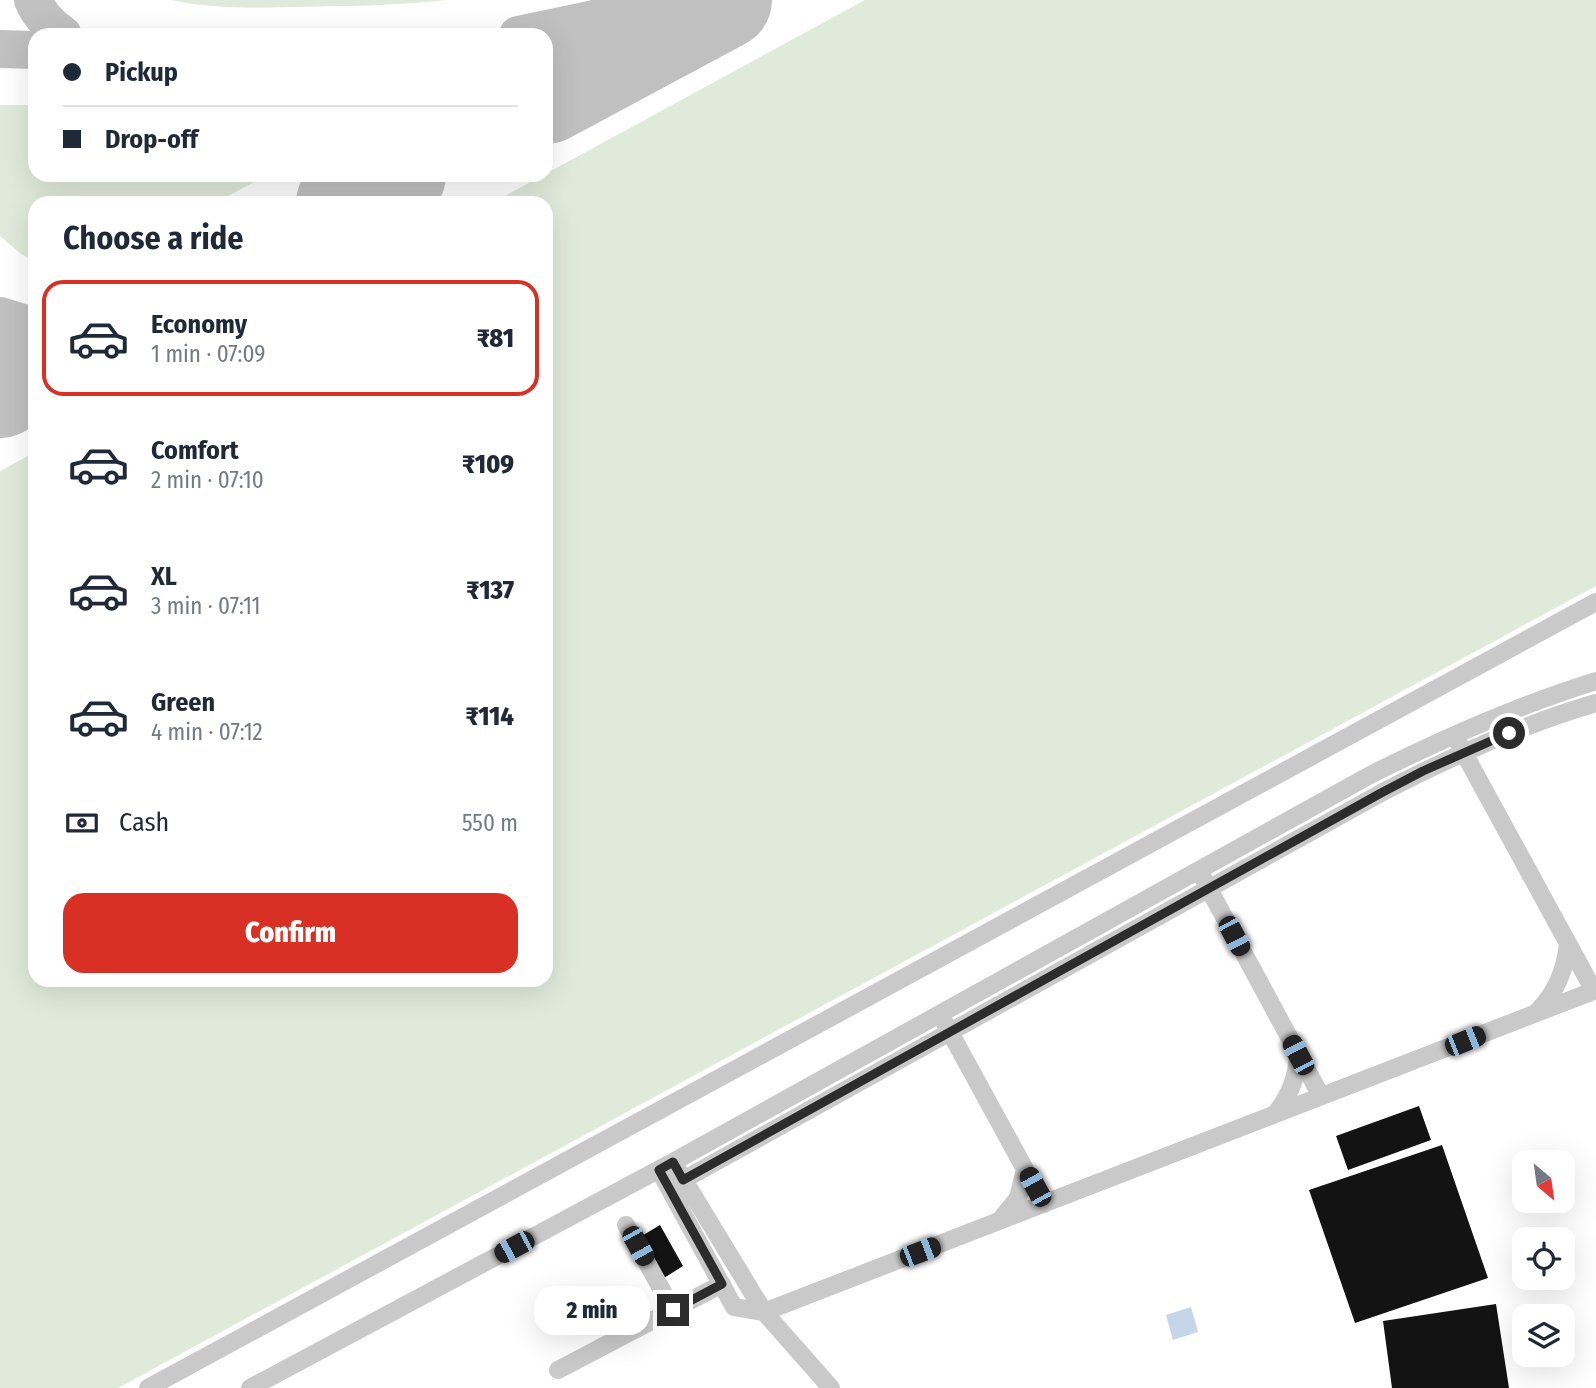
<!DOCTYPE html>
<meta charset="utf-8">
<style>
:root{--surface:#fff;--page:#f6f6f7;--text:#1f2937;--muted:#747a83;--line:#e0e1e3;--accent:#d93025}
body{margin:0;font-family:"Fira Sans Condensed",sans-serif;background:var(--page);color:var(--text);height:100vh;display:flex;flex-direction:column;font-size:26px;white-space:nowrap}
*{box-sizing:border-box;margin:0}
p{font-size:23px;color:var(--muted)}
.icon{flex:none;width:38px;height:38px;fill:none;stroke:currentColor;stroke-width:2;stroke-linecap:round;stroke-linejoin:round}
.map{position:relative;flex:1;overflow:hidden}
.details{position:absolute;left:28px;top:196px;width:525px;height:791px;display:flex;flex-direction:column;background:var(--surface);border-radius:21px;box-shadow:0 7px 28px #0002}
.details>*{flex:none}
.banner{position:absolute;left:28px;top:28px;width:525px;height:154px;border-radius:21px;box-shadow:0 7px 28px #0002;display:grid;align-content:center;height:154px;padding:0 35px;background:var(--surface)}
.needle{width:46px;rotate:151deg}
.tools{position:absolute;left:1512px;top:1150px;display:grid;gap:14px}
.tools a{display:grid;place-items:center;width:63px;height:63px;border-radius:14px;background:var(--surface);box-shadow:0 7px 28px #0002;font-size:35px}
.end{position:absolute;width:32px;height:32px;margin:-16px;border:9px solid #2c2c2c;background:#fff;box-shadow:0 0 0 4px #fff}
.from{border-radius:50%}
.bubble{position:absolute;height:49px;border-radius:21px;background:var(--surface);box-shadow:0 7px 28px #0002;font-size:23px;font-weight:800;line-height:49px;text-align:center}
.car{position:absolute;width:21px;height:42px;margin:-21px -10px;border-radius:9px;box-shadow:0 0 5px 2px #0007;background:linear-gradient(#222 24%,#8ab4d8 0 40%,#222 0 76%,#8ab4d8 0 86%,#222 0)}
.banner b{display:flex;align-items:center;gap:24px;height:66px;font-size:26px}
.banner b+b{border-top:2px solid var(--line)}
.banner i{width:18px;height:18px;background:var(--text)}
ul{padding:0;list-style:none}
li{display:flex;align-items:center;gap:21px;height:116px;margin:0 14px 10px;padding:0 21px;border:4px solid transparent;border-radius:21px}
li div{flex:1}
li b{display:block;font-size:26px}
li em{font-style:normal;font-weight:800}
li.on{border-color:var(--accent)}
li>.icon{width:63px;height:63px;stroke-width:1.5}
h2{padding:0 35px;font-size:32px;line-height:84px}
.pay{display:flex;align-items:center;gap:18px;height:77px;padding:0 35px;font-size:26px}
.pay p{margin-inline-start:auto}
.primary-button{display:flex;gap:14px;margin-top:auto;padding:14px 35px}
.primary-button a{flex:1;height:80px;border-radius:21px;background:var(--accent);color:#fff;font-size:28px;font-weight:800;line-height:80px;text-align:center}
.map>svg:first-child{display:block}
.green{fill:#e0eada}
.water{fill:#c6d6e9}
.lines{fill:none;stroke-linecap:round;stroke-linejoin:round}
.taxiway{stroke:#c0c0c0;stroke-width:38}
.runway{stroke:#c0c0c0;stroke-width:98}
.building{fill:#131313}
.minor{stroke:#c9c9c9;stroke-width:18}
.route{stroke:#2c2c2c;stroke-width:9}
</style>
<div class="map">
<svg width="1596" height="1388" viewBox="0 0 1596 1388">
<rect width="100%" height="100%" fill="#fff"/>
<path class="green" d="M 171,0 L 446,0 C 393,6 342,6 289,7 C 249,8 211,9 171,0 Z
M 865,0 L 1596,0 L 1596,586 L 118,1388 L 0,1388 L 0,471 L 35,452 L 35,980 L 546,980 L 546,203 L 492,203 Z
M 0,105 L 35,105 L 35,175 L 267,175 L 215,203 L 35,203 L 35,261 L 21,254 L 0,236 Z"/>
<path class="water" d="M 1191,1307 L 1198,1332 L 1173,1340 L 1166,1315 Z"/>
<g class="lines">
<path class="taxiway" d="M 33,0 C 39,15 49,25 63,35
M 518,35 L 594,19 L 658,0
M 0,49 L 35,50
M 0,316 L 35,327"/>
<path class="runway" d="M 546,95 L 723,0
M 345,203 L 397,175
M 0,389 L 35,370"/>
</g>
<path class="building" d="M 1419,1106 L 1431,1140 L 1348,1170 L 1336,1136 Z
M 1442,1145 L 1488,1278 L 1355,1323 L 1309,1190 Z
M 660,1225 L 683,1266 L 664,1278 L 640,1237 Z
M 1496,1304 L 1509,1388 L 1392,1388 L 1383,1321 Z"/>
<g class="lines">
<path class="minor" d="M 1458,742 L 1594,991
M 1203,878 L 1321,1096
M 1537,1012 C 1556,992 1565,971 1568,944
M 945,1023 L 1044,1204
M 1275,1114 C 1290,1096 1297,1078 1298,1055
M 673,1162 L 764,1312 L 1596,990
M 659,1170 L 734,1307 L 764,1312 L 831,1388
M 683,1180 L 1381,793 C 1450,757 1521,725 1596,703
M 1001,1219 L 1018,1198 L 1025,1170
M 626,1225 L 673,1310
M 558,1370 L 722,1284
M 148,1388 L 1596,602
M 250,1388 L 673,1162 L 1372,774 C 1444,738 1518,705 1596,681"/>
</g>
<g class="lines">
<path class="route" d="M 673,1310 L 722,1284 L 659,1170 L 673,1162 L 683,1180 L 1381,793 L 1423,771 L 1509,733"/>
</g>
</svg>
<div class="tools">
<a><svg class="needle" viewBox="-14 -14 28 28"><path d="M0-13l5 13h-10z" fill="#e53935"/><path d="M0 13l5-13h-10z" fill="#747a83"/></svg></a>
<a><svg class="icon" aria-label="locate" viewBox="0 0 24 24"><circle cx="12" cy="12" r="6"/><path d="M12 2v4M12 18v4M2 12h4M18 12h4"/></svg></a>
<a><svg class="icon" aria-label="layers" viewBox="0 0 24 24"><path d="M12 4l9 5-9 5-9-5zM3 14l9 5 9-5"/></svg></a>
</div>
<i class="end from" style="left:1509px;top:733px"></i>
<i class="end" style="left:673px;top:1310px"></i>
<div class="bubble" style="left:534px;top:1286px;width:116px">2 min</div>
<i class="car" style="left:1234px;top:936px;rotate:152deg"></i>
<i class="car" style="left:1465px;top:1041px;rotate:68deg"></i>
<i class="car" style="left:1298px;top:1055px;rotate:332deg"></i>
<i class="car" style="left:1035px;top:1187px;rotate:331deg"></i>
<i class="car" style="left:638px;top:1246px;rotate:151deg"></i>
<i class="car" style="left:514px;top:1247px;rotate:242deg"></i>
<i class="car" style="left:920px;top:1252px;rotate:69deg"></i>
<div class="banner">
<b><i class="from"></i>Pickup</b>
<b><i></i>Drop-off</b>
</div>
<section class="details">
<h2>Choose a ride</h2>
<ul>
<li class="on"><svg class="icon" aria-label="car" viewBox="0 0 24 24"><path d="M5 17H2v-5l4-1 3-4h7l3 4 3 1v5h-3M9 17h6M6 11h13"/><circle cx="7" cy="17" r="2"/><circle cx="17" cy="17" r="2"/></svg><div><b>Economy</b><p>1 min · 07:09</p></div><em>₹81</em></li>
<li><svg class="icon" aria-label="car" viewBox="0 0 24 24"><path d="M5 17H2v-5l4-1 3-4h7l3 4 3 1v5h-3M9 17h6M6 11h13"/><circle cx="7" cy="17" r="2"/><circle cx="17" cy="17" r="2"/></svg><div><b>Comfort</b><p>2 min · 07:10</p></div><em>₹109</em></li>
<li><svg class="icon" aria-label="car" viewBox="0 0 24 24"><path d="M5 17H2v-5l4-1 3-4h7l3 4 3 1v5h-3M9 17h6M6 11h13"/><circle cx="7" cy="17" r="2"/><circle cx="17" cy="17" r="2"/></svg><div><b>XL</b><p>3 min · 07:11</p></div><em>₹137</em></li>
<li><svg class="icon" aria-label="car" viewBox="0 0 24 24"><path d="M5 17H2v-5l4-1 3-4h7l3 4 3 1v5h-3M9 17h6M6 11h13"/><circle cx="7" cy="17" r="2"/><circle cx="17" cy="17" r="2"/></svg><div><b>Green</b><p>4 min · 07:12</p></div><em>₹114</em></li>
</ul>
<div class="pay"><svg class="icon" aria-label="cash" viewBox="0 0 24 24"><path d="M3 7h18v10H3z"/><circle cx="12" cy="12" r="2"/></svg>Cash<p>550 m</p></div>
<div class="primary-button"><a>Confirm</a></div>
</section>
</div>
